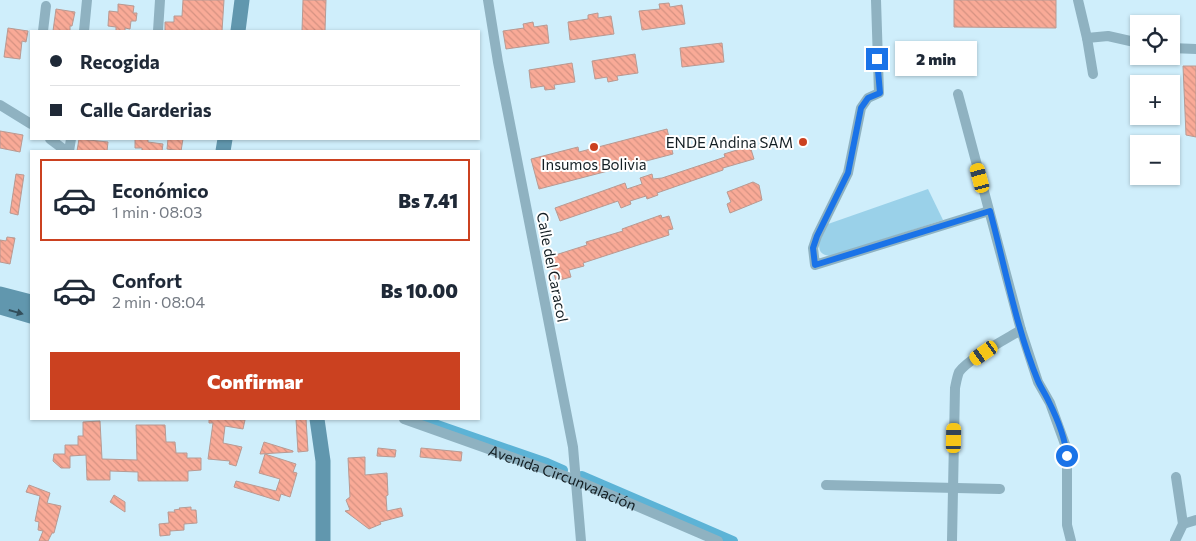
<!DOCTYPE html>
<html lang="es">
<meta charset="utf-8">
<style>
:root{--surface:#fff;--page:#f6f6f7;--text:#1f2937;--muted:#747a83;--line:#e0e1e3;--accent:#cb4120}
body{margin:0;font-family:Commissioner,sans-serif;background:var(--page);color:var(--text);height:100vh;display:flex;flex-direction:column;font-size:19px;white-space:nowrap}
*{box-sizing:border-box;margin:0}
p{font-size:16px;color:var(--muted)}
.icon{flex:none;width:28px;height:28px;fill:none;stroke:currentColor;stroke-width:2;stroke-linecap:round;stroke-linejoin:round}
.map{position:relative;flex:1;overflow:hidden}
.panel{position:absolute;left:30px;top:150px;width:450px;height:270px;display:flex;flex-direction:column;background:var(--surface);border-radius:0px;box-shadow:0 1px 4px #0004}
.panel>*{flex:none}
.top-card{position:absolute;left:30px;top:30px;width:450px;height:110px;border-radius:0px;box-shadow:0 1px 4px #0004;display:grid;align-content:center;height:110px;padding:0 20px;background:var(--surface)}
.tools{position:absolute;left:1130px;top:15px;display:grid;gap:10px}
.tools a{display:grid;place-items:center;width:50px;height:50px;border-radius:0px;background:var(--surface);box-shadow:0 1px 4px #0004;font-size:25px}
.end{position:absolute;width:22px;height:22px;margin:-11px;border:6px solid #1a73e8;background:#fff;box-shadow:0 0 0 2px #fff}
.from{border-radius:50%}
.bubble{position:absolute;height:35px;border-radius:0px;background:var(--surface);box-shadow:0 1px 4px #0004;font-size:16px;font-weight:800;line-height:35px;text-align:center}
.car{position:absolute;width:15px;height:30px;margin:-15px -8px;border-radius:6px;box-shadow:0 0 4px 1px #0007;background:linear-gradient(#f5c518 24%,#345 0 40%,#f5c518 0 76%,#345 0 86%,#f5c518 0)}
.top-card b{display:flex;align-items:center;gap:18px;height:48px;font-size:19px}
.top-card b+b{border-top:1px solid var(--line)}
.top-card i{width:12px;height:12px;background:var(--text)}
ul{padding:9px 0 0;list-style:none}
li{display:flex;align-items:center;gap:15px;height:82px;margin:0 10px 8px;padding:0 10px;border:2px solid transparent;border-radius:0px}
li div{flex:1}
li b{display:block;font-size:19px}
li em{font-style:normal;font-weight:800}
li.active{border-color:var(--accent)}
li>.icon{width:45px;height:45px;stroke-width:1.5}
.action{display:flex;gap:10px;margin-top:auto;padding:10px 20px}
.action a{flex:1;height:58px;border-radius:0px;background:var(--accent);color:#fff;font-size:20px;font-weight:800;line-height:58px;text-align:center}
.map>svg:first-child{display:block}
.green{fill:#9ad1e9}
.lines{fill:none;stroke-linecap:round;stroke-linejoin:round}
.canal{stroke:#5cb3d6;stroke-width:10}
.building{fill:url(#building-back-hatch);stroke:#b89a93}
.street{stroke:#8fb2c1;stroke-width:10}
.secondary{stroke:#6197ae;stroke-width:15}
.oneway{fill:#324e5b}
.route{stroke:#1a73e8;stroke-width:6}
.poi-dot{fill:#cb4120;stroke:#fff;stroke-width:2}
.labels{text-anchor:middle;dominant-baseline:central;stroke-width:4;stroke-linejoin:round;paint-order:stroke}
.poi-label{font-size:15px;fill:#131e23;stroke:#fff;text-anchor:end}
.street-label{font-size:15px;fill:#131e23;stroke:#fff}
</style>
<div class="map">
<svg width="1196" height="541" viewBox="0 0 1196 541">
<defs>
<pattern id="building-back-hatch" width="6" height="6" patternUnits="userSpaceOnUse" patternTransform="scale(1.25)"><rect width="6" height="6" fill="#f9aa97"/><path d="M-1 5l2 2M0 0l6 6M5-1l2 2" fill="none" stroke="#d59282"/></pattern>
</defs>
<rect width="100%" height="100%" fill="#cfeefb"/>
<path class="green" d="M 928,189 L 943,220 L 831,256 C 810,255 822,234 828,224 Z"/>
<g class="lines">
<path class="canal" d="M 420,419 L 547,463 L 563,470
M 582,476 L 733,541"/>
</g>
<path class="building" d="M 183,0 L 224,0 L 222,31 L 165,31 L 165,22 L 174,22 L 174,16 L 182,16 Z
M 303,0 L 326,0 L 325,31 L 302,31 Z
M 954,0 L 1056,0 L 1056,28 L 954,27 Z
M 669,3 L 670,7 L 682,5 L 685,24 L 642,30 L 639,11 L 660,9 L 659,4 Z
M 118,4 L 134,6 L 133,13 L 137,13 L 136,21 L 131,21 L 130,29 L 125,28 L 125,31 L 116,31 L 116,27 L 108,26 L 109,11 L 118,12 Z
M 56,9 L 75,12 L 72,26 L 70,26 L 70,31 L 53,31 Z
M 598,13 L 598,18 L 611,16 L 614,34 L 570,40 L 568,22 L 588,19 L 588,15 Z
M 533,22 L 534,27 L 547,25 L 549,43 L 506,49 L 503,31 L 524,28 L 523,24 Z
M 8,28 L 28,31 L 26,42 L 22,41 L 20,59 L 4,57 Z
M 722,43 L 724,62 L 682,67 L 680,48 Z
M 635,54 L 638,73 L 617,76 L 618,80 L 608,82 L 607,77 L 595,79 L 592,61 Z
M 572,63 L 575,82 L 554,85 L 555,89 L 545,90 L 544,86 L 531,88 L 529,70 Z
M 1183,66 L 1196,66 L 1196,137 L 1186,135 Z
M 667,129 L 673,154 L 539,189 L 531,159 L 578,147 L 579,152 Z
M 0,131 L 23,135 L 20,152 L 0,148 Z
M 79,139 L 108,142 L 107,151 L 77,151 Z
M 135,139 L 148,139 L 148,142 L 163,144 L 162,151 L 142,151 L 142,148 L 135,148 Z
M 168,139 L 183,139 L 181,151 L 167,149 Z
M 750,146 L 754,159 L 723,168 L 723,170 L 657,193 L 658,195 L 647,199 L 646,196 L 630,201 L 631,204 L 621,208 L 618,201 L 560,221 L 555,208 L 625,183 L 627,189 L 642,184 L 640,178 L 652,174 L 653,179 L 662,178 L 725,157 L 724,154 Z
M 16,174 L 24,175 L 18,215 L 10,213 Z
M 753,182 L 759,185 L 762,200 L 730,213 L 727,204 L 731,202 L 727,192 Z
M 661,215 L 662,218 L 669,216 L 673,229 L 668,230 L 669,235 L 583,263 L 584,266 L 569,270 L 571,277 L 556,281 L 549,257 L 587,245 L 586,242 L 623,231 L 622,229 Z
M 7,237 L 15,238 L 10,264 L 0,262 L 0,240 L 6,241 Z
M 209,419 L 245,420 L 243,429 L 225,426 L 223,443 L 242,447 L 236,466 L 229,464 L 230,461 L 208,459 L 213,423 L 209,423 Z
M 296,419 L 306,419 L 308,451 L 298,452 Z
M 100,421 L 102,459 L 137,460 L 136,425 L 165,425 L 166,442 L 175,442 L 176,453 L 187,453 L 187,458 L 201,458 L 201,470 L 188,471 L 188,481 L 138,481 L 138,472 L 110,471 L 110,480 L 87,480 L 86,455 L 70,456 L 70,468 L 61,468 L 53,461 L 54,454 L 65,454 L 65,445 L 78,445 L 78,436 L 83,436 L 83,422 Z
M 264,442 L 293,451 L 293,452 L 260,454 Z
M 378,448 L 396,450 L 395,457 L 377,456 Z
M 421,448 L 462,452 L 461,461 L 420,457 Z
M 265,454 L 296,464 L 293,472 L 297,473 L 290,497 L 281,494 L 279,501 L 234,487 L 236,481 L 276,491 L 280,479 L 259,473 Z
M 365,457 L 365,475 L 387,473 L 388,495 L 386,496 L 387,511 L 401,508 L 403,516 L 380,522 L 381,524 L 369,529 L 345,511 L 350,510 L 346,500 L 350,497 L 348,458 Z
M 29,485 L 50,493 L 47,503 L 61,506 L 54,533 L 52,533 L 48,541 L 39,541 L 43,531 L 38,530 L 39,522 L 35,521 L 40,496 L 26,492 Z
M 114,495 L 125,502 L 125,512 L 110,502 Z
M 191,507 L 191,510 L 196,510 L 197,523 L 184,524 L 184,530 L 170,531 L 170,535 L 160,536 L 159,524 L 169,523 L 168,512 L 175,512 L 174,510 L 180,509 L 179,508 Z"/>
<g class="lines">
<g class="street">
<path d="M 488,0 L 498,62 L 573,447 L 581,541"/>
<path d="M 876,0 L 879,93 L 868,98 L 861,108 L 848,173 L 817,236 L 813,248 L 815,265 L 989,211"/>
<path d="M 1078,0 L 1087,38 L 1093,74"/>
<path d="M 43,31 L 46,6"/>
<path d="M 84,31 L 87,0"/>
<path d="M 158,31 L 160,0"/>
<path d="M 1087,38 L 1108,36 L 1139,43"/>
<path d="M 1171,48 L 1196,49"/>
<path d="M 958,94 L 1021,330 L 1038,382 L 1050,403 L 1066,447 L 1067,456 L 1067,525 L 1071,541"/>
<path d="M 0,105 L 31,124"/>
<path d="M 50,139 L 66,151"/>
<path d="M 69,151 L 71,139"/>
<path id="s1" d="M 404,419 L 576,480 L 718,541"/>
<path d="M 826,485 L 1000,489"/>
<path d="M 1183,524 L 1196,520"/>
<path d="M 952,541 L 955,388 C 956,383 957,377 959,372 C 968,359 1006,339 1021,330"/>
<path d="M 1175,541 L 1183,524 L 1176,477"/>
</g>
<path class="secondary" d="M 238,31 L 242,0
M 223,151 L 225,139
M 0,294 L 31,302
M 0,307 L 31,316
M 317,419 L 323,461 L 323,541"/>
</g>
<defs><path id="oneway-solid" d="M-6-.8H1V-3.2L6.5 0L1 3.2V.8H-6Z" transform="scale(1.25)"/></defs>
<use class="oneway" href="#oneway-solid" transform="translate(16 312) rotate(16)"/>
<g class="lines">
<path class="route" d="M 877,59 L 880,93 L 868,98 L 861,108 L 848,173 L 817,236 L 813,248 L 815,265 L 990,211 C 1005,267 1016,327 1038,381 C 1041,388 1046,395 1049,402 C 1057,418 1065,438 1067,456"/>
</g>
<g class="poi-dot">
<circle cx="803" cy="142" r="5"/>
<circle cx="594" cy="147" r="5"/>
</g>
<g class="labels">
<g class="poi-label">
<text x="793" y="142">ENDE Andina SAM</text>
<text x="594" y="164" text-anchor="middle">Insumos Bolivia</text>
</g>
<g class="street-label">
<text transform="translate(553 267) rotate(79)">Calle del Caracol</text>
<text stroke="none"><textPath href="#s1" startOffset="169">Avenida Circunvalación</textPath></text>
</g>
</g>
</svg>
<div class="tools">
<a><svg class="icon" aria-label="locate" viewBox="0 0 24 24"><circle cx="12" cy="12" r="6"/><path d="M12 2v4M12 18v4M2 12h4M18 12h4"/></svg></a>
<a>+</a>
<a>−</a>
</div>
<i class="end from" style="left:1067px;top:456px"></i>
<i class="end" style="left:877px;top:59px"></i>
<div class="bubble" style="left:895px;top:41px;width:82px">2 min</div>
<i class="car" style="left:980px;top:178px;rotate:345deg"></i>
<i class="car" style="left:984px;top:353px;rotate:235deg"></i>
<i class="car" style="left:954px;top:438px;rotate:1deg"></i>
<div class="top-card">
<b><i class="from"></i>Recogida</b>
<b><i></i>Calle Garderias</b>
</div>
<section class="panel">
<ul>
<li class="active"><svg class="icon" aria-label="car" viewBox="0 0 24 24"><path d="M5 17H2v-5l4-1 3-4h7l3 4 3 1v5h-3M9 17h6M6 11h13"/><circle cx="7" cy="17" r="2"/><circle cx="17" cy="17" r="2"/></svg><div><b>Económico</b><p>1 min · 08:03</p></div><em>Bs 7.41</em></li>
<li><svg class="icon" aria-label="car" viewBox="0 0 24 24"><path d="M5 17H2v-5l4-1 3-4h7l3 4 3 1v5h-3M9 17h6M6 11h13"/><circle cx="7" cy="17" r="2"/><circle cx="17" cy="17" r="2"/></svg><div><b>Confort</b><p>2 min · 08:04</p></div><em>Bs 10.00</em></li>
</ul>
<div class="action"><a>Confirmar</a></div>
</section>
</div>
